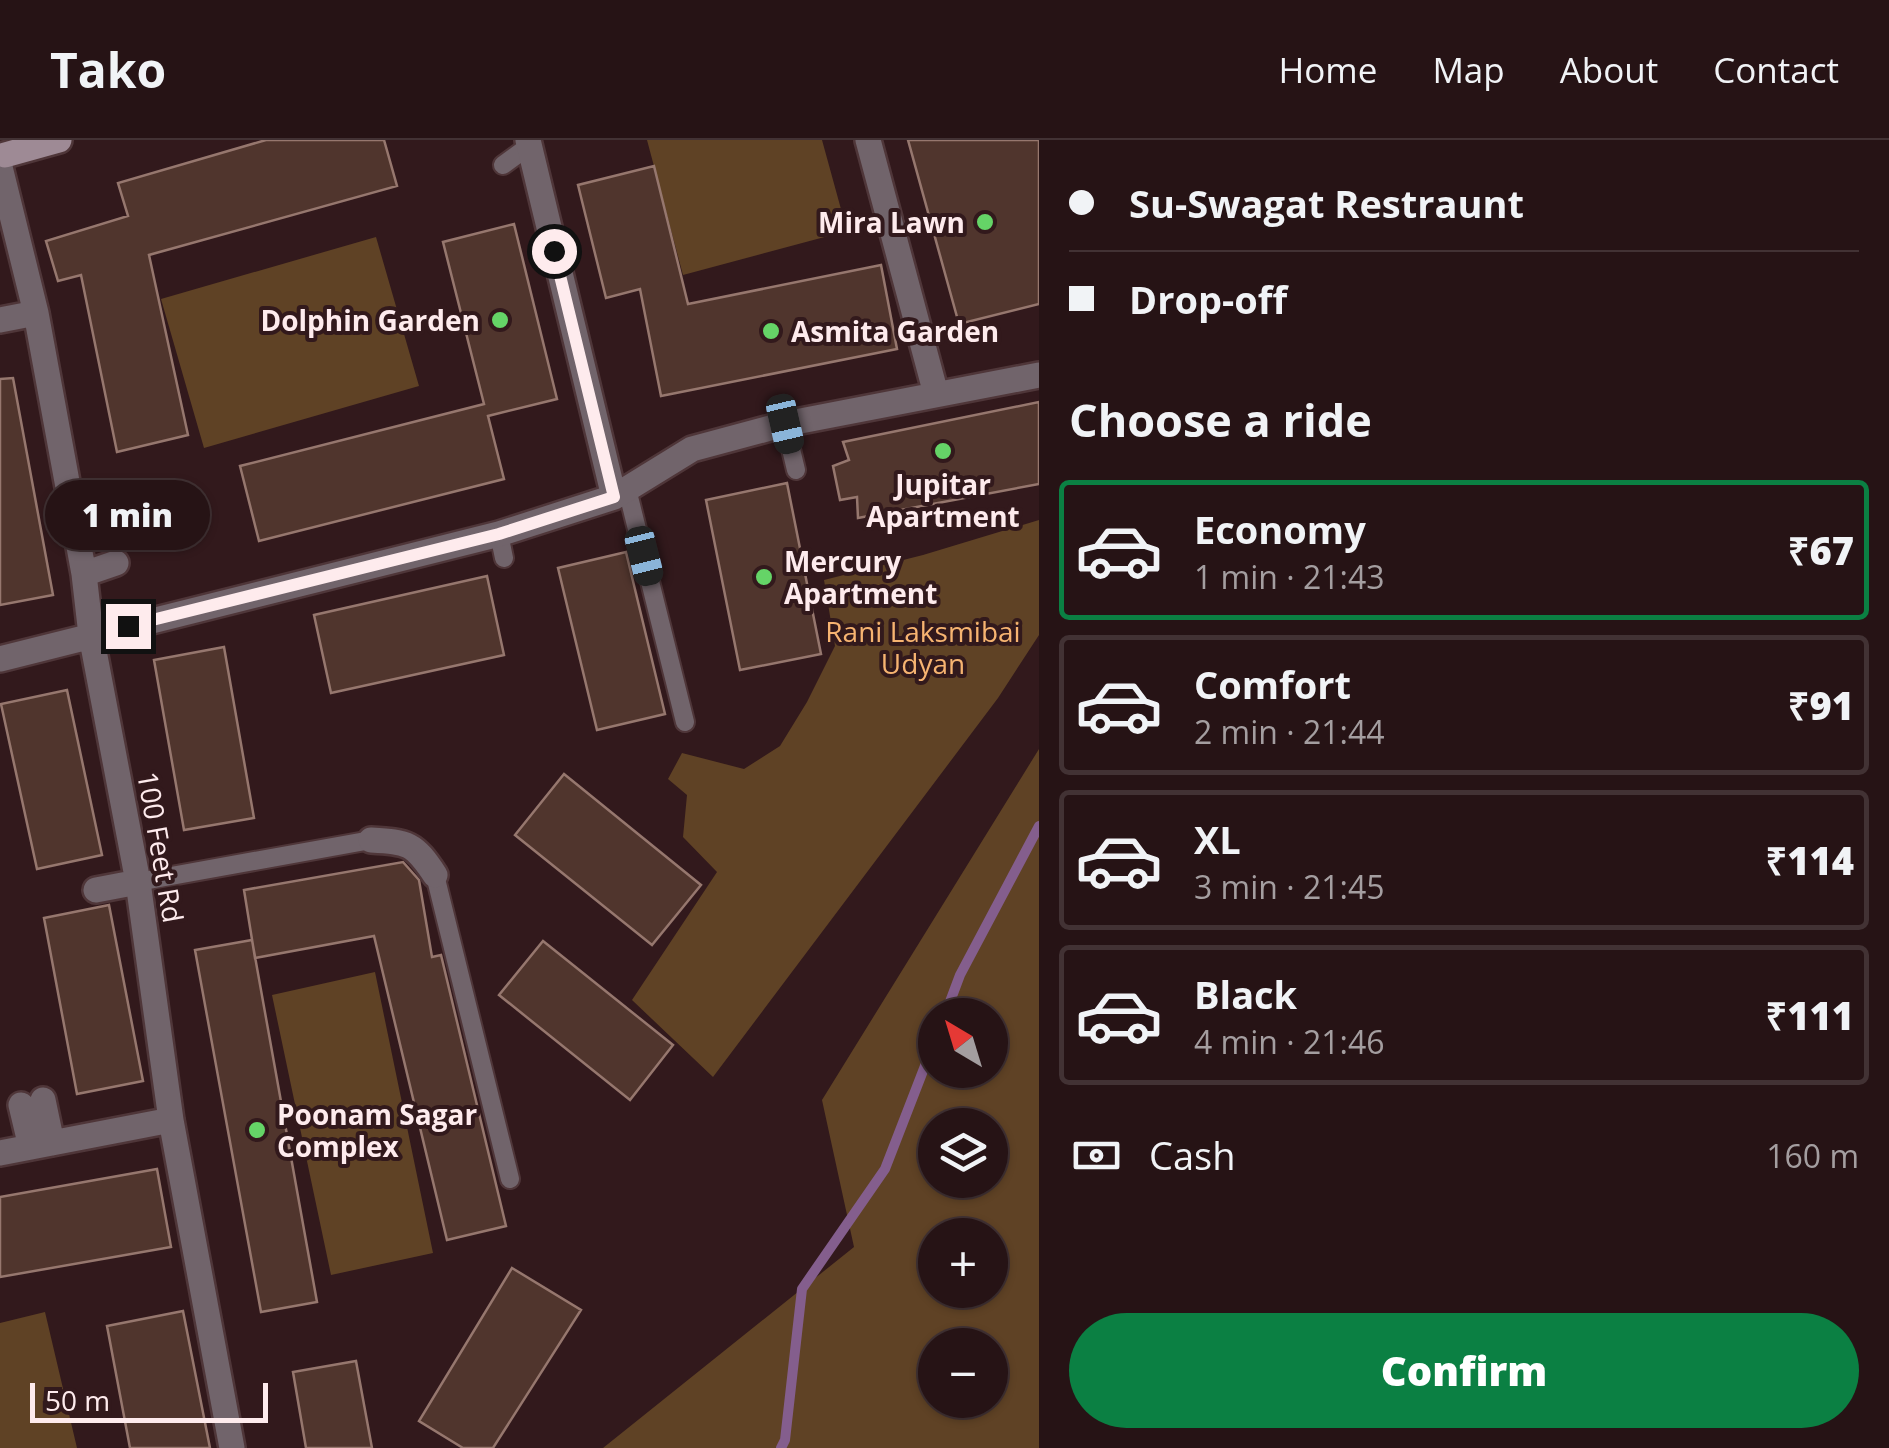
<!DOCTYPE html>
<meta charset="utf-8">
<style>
:root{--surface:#261315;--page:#322022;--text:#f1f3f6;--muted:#a49ea0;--line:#423234;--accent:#0b8043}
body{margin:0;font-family:"Open Sans",sans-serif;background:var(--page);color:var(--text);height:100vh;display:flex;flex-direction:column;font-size:38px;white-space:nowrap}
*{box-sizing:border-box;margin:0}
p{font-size:32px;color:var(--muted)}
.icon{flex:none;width:55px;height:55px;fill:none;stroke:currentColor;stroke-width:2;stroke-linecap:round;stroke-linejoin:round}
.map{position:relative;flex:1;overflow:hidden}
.details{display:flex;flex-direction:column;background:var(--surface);width:850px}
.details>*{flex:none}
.guide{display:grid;align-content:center;height:220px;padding:0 30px;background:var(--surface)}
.needle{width:65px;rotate:322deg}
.fabs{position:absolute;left:918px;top:858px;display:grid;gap:20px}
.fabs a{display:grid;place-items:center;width:90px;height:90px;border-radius:50%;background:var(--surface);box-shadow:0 2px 8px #0004,0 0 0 2px var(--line);font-size:50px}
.scale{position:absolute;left:30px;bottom:25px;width:238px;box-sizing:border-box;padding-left:10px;border:5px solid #feebed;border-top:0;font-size:28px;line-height:35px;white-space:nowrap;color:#feebed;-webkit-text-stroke:8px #32191c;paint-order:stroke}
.end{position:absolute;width:45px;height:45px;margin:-22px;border:12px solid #feebed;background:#111;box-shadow:0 0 0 5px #111}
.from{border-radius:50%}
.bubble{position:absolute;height:70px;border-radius:35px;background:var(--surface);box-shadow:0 2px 8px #0004,0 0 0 2px var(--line);font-size:32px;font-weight:800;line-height:70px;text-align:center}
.car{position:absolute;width:30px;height:60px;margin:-30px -15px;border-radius:12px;box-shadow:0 0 8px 2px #0007;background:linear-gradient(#222 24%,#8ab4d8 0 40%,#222 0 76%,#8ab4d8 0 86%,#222 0)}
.guide b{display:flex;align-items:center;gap:35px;height:95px;font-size:38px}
.guide b+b{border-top:2px solid var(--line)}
.guide i{width:25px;height:25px;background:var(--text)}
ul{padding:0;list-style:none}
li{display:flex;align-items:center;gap:30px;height:140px;margin:0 20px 15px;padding:0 10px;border:5px solid var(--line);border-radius:10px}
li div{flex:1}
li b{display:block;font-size:38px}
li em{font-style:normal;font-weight:800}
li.on{border-color:var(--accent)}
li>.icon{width:90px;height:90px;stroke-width:1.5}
h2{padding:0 30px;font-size:45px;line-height:120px}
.pay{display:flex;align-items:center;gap:25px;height:110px;padding:0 30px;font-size:38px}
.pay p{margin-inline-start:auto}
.primary-button{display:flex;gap:20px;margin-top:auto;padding:20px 30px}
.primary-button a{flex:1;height:115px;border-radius:60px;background:var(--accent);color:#fff;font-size:40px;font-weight:800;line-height:115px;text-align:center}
header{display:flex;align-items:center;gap:60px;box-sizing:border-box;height:140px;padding:0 50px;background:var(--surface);border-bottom:2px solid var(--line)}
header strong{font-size:48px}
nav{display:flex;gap:55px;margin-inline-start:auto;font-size:35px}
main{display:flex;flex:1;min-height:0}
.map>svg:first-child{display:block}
.green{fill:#5f4225;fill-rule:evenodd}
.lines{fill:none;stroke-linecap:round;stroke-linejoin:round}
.stream{stroke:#845e8d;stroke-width:10}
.building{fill:#50352d;stroke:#96776e;stroke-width:2.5}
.service-casing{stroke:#4f3639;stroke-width:22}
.minor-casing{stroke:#4f3639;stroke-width:30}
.secondary-casing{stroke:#4f3639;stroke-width:30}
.service{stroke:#71646b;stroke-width:18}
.minor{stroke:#71646b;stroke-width:25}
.secondary{stroke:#9e8a95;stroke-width:25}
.route{stroke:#feebed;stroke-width:12}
.poi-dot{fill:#65d467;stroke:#32191c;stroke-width:4}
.labels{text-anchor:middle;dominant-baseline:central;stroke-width:8;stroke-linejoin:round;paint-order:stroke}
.poi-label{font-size:28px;font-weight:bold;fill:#feebed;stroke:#32191c;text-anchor:start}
.park-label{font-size:28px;fill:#f7b471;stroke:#32191c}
.street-label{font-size:28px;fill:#feebed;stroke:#32191c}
</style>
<header>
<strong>Tako</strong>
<nav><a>Home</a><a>Map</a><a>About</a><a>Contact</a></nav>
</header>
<main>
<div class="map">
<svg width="1039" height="1308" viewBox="0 0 1039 1308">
<rect width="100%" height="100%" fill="#32191c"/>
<path class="green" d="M 647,0 L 822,0 L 847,91 L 683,135 Z
M 376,97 L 419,246 L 204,308 L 161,159 Z
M 1039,380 L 1039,495 L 998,558 L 713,937 L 632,860 L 717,732 L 683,697 L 687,655 L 668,639 L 682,613 L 744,629 L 780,606 L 807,562 L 835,506 L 824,440 L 923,415 Z
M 1039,609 L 1039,1308 L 603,1308 L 854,1107 L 822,960 ZM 990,875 L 990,930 L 935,930 L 935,875 ZM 990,985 L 990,1040 L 935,1040 L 935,985 ZM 935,1095 L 990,1095 L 990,1150 L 935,1150 ZM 935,1205 L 990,1205 L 990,1260 L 935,1260 Z
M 375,832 L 433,1113 L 331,1135 L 272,855 Z
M 45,1172 L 77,1308 L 0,1308 L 0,1183 Z"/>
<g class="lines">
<path class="stream" d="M 945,875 L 960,835 L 1039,686
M 781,1308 L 785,1300 L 802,1149 L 885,1029 L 935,900"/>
</g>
<path class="building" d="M 266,0 L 384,0 L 397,46 L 149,115 L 188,295 L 117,312 L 81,135 L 58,141 L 46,101 L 128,76 L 118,43 Z
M 908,0 L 1039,0 L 1039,164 L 959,184 Z
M 654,26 L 688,164 L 881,125 L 897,209 L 661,256 L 640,149 L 606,158 L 578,45 Z
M 514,84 L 557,259 L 488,276 L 504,339 L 259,401 L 240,326 L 484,264 L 443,102 Z
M 13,238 L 53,455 L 0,465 L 0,239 Z
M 1039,262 L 1039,344 L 858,378 L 857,357 L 840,360 L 833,326 L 849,320 L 843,302 Z
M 787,343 L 821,514 L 740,530 L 706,360 Z
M 626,412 L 665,574 L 597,590 L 558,428 Z
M 487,436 L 504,515 L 331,553 L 314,475 Z
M 224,507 L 254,678 L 184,690 L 154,520 Z
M 67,550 L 102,715 L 37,729 L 1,564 Z
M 564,634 L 701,745 L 652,805 L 515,695 Z
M 403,722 L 419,740 L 432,817 L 441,815 L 506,1086 L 447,1100 L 374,796 L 255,818 L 244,750 Z
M 109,765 L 143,941 L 77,954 L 44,778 Z
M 252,800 L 317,1162 L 261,1172 L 195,810 Z
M 543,801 L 673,905 L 630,960 L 499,855 Z
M 157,1029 L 171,1107 L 0,1137 L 0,1057 Z
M 512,1128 L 581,1170 L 493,1308 L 463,1308 L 419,1281 Z
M 183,1171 L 210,1308 L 130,1308 L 107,1186 Z
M 356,1221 L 372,1308 L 306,1308 L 293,1232 Z"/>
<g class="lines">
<defs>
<path id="service" d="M 503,25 L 529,6
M 785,284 L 796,330
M 627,349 L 685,582
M 499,394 L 504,418
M 435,735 L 510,1039
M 138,742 L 371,700"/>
<path id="minor" d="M 528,0 L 614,357
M 868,0 L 936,254
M 0,27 L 36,173 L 84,434 L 91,495 L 138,742 L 171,980 L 232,1308
M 0,180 L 36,173
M 84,434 L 116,423
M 0,519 L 499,394 L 614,357 L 692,309 L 785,284 L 1039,235
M 371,700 C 408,702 414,703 435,735
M 96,750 L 138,742
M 43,960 L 52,1003
M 21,965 L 31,1007
M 0,1013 L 171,980"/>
<path id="secondary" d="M 5,15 L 59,0"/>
</defs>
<use href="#service" class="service-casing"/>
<use href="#minor" class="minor-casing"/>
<use href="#secondary" class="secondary-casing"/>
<use href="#service" class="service"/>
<use href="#minor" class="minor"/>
<use href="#secondary" class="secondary"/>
</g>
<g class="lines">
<path class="route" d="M 128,486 L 499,394 L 614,357 L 554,111"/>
</g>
<g class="poi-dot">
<circle cx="985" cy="82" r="10"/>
<circle cx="500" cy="180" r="10"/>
<circle cx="771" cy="191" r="10"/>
<circle cx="943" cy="311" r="10"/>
<circle cx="764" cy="437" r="10"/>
<circle cx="257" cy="990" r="10"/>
</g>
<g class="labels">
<g class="poi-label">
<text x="965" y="82" text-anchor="end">Mira Lawn</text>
<text x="480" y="180" text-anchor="end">Dolphin Garden</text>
<text x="791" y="191">Asmita Garden</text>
<text x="943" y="344" text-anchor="middle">Jupitar<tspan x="943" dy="32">Apartment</tspan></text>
<text x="784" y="421">Mercury<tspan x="784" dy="32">Apartment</tspan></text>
<text x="277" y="974">Poonam Sagar<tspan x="277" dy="32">Complex</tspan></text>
</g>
<g class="park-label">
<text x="923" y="491">Rani Laksmibai<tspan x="923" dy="32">Udyan</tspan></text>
</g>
<g class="street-label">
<text transform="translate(161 707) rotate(80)">100 Feet Rd</text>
</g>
</g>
</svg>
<div class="fabs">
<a><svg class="needle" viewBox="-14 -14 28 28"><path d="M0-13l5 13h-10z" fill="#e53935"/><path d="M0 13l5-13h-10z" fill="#a49ea0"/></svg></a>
<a><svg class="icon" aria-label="layers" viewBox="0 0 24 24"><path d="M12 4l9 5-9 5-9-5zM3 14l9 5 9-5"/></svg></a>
<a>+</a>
<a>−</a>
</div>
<div class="scale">50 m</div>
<i class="end from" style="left:554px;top:111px"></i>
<i class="end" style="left:128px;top:486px"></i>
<div class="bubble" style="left:45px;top:340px;width:165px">1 min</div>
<i class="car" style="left:785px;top:284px;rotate:167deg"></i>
<i class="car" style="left:644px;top:416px;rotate:166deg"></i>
</div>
<section class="details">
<div class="guide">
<b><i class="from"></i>Su-Swagat Restraunt</b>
<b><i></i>Drop-off</b>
</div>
<h2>Choose a ride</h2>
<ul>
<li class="on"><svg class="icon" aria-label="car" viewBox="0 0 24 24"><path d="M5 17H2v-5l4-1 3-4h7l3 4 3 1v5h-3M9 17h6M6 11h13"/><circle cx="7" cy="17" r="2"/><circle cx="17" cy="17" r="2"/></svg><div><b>Economy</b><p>1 min · 21:43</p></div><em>₹67</em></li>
<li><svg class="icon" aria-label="car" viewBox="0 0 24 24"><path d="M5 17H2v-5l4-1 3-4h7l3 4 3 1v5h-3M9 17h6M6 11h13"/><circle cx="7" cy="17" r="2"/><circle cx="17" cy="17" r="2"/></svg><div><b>Comfort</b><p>2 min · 21:44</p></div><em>₹91</em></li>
<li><svg class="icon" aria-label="car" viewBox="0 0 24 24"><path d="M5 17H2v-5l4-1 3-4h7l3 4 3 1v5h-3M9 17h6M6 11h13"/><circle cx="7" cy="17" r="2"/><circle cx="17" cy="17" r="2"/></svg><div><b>XL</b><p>3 min · 21:45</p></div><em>₹114</em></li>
<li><svg class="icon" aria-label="car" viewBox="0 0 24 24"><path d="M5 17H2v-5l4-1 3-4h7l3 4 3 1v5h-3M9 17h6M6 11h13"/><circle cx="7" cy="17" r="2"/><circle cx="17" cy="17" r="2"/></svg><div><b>Black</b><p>4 min · 21:46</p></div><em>₹111</em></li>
</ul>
<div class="pay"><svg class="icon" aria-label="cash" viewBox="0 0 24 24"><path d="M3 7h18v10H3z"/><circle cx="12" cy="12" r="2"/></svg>Cash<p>160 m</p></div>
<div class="primary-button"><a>Confirm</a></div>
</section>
</main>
